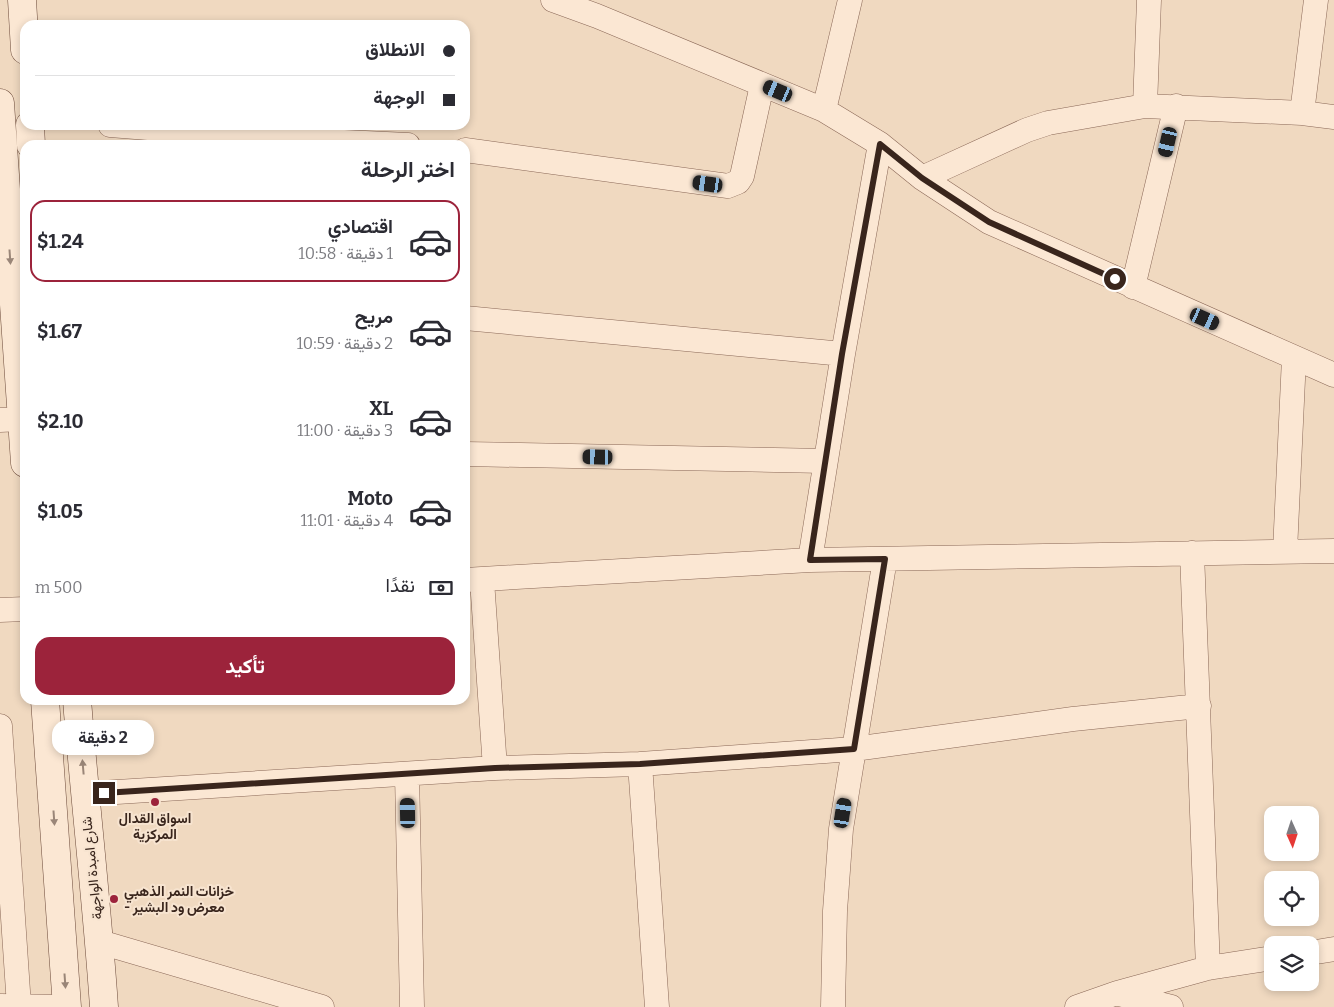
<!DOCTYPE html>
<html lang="ar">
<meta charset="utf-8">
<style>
:root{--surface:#fff;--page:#f7f7f7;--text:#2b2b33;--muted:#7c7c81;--line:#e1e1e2;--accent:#9c233b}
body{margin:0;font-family:Bitter,Vazirmatn,serif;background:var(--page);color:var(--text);direction:rtl;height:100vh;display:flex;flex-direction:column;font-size:19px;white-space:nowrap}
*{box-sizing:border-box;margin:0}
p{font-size:16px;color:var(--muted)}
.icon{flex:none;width:28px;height:28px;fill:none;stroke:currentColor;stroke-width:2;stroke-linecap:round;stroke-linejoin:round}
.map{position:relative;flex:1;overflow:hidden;direction:ltr}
.side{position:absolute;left:20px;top:140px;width:450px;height:565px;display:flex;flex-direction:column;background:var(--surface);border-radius:15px;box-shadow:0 2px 8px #0003;direction:rtl}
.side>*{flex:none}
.hud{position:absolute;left:20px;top:20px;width:450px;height:110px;border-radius:15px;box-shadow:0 2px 8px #0003;direction:rtl;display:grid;align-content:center;height:110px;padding:0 15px;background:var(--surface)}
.needle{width:32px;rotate:177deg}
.fabs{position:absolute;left:1264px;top:806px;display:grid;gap:10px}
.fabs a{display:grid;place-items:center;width:55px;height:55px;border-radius:10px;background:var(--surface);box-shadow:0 2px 8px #0003;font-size:25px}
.end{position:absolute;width:22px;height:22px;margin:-11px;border:6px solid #39251c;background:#fff;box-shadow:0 0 0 2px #fff}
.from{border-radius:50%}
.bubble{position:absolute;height:35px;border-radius:15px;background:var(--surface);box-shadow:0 2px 8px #0003;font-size:16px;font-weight:700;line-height:35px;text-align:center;direction:rtl}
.car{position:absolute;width:15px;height:30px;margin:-15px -8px;border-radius:6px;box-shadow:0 0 4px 1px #0007;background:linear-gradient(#222 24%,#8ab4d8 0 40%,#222 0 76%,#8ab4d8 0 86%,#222 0)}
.hud b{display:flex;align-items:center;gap:18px;height:48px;font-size:19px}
.hud b+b{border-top:1px solid var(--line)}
.hud i{width:12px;height:12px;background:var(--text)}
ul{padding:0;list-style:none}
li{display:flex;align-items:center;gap:15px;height:82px;margin:0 10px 8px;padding:0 5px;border:2px solid transparent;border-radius:15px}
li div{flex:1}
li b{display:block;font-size:19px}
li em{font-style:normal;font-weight:700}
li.selected{border-color:var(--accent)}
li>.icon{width:45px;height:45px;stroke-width:1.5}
h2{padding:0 15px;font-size:22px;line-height:60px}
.pay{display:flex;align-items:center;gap:12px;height:55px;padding:0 15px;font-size:19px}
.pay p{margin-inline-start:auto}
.button{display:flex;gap:10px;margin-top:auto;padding:10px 15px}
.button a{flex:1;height:58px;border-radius:15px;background:var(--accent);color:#fff;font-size:20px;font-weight:700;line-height:58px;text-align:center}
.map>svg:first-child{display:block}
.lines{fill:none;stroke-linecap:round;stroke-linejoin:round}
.minor-casing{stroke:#8a6857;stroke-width:25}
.secondary-casing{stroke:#6c4a3a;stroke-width:29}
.minor{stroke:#fbe7d3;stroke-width:24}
.secondary{stroke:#fbe7d3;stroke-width:28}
.oneway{fill:#9a8678}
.route{stroke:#39251c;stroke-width:6}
.poi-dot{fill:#9c233b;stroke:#f7e4d0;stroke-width:2}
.labels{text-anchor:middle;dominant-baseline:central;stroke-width:4;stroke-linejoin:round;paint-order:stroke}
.poi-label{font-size:14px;font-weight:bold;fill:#39251c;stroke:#f7e4d0}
.street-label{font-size:14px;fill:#39251c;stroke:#f7e4d0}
</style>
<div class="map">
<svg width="1334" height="1007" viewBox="0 0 1334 1007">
<rect width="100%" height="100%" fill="#f0d9c0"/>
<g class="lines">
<defs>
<path id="minor" d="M 553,0 L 597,16 L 824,110 L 880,144 L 922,178 L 989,222 L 1334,375
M 1145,106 L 1302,113 L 1334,117
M 824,110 L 850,0
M 1302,113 L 1316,0
M 110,125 L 301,140 L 408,145
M 465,150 L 728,186 L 738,182 L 742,176 L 762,85
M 922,178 L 1027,130 L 1048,123 L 1145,106 L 1149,0
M 1133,287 L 1176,106
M 465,318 L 843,354
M 0,420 L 21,419
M 465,454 L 825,461
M 1285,551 L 1294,358
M 1192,553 L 1208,968
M 810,560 L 843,354 L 880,144
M 465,580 L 810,560 L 1334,551
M 482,580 L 495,768
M 0,610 L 25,609
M 0,726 L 19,1006
M 640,764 L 657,1007
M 407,774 L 412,1007
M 85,794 L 495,768 L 640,764 L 854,749 L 1073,719 L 1199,706
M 100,942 L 322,1007
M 1310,953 L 1334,949
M 1119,994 L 1171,1007
M 0,1006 L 67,1007
M 833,1007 L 835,911 L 841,829 L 885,559
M 1077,1007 L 1117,993 L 1208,968 L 1272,958"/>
<path id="secondary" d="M 22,0 L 25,50
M 0,103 L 25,463
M 30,125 L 31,145
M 45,700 L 67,1007
M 77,700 C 85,802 97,904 104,1007"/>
</defs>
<use href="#minor" class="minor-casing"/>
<use href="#secondary" class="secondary-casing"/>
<use href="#minor" class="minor"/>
<use href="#secondary" class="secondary"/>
</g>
<defs><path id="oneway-solid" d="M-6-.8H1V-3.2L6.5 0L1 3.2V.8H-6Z" transform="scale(1.25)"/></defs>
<g class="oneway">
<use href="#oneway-solid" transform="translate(10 257) rotate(86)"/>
<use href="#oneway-solid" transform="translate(83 767) rotate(-95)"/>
<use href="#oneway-solid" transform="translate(54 818) rotate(86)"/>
<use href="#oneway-solid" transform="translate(65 981) rotate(86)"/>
</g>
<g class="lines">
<path class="route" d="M 104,793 L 495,768 L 640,764 L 854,749 L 885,559 L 810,560 L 842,354 L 880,144 L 922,178 L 989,222 L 1115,279"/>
</g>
<g class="poi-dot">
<circle cx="155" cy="802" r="5"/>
<circle cx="114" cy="899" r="5"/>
</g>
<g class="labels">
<g class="poi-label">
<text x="155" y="818">اسواق القدال<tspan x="155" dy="16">المركزية</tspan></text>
<text x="124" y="891" text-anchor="start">خزانات النمر الذهبي<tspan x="124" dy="16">- معرض ود البشير</tspan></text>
</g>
<g class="street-label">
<text transform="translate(92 868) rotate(-96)">شارع امبدة الواجهة</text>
</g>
</g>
</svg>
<div class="fabs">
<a><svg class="needle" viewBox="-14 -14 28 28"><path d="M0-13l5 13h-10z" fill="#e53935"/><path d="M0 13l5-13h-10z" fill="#7c7c81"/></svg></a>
<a><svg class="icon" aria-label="locate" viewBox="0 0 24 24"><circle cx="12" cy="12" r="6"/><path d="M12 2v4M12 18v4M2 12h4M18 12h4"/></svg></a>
<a><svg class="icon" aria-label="layers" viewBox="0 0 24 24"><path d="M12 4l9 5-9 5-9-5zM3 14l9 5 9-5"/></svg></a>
</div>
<i class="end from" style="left:1115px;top:279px"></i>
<i class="end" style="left:104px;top:793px"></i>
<div class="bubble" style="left:52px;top:720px;width:102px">2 دقيقة</div>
<i class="car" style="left:778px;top:91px;rotate:293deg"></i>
<i class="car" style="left:1168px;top:142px;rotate:193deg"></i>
<i class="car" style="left:708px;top:184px;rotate:278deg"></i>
<i class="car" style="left:1205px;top:319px;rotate:114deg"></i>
<i class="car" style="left:598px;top:457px;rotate:271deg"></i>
<i class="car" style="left:408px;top:813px;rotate:359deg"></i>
<i class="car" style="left:843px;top:813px;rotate:9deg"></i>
<div class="hud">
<b><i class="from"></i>الانطلاق</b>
<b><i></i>الوجهة</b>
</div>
<section class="side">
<h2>اختر الرحلة</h2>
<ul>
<li class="selected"><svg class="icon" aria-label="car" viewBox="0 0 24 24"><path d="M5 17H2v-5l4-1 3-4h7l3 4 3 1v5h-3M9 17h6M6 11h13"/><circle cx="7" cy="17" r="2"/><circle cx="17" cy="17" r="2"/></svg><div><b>اقتصادي</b><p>1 دقيقة · 10:58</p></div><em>$1.24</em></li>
<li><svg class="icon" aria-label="car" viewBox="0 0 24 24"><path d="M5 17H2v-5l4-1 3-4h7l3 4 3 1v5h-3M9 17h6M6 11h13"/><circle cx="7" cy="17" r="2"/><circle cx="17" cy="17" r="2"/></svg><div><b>مريح</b><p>2 دقيقة · 10:59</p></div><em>$1.67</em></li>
<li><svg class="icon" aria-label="car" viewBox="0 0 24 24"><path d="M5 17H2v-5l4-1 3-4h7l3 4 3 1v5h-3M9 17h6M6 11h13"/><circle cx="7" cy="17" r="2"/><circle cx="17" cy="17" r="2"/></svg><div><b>XL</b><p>3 دقيقة · 11:00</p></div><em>$2.10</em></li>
<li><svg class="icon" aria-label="car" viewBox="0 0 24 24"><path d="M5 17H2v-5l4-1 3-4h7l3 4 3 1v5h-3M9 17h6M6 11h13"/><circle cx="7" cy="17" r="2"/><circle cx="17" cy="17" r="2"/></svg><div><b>Moto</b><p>4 دقيقة · 11:01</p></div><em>$1.05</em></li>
</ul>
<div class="pay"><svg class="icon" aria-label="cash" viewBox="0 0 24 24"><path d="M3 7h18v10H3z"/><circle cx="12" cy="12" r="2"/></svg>نقدًا<p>500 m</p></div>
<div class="button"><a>تأكيد</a></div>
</section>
</div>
